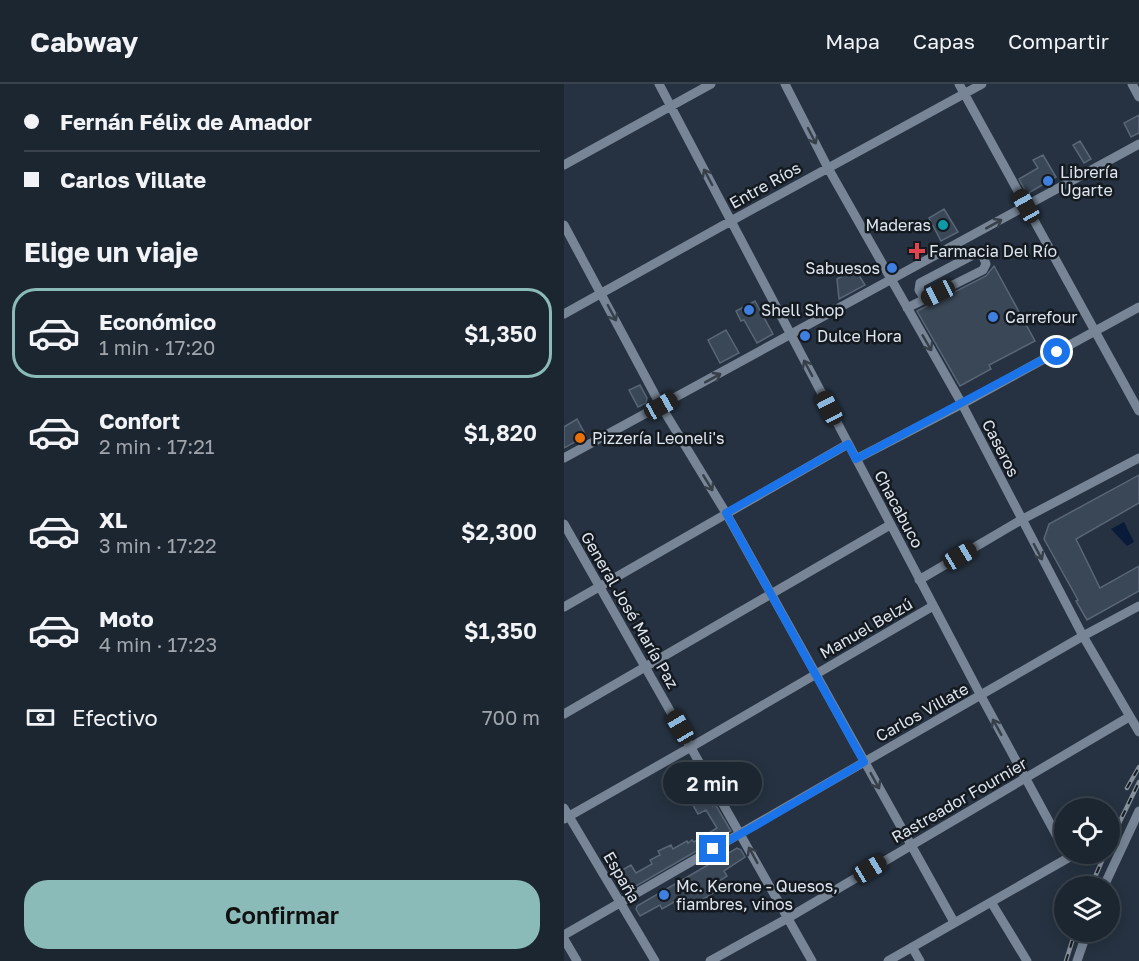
<!DOCTYPE html>
<html lang="es">
<meta charset="utf-8">
<style>
:root{--surface:#1c2631;--page:#29323d;--text:#f1f3f6;--muted:#a0a5ab;--line:#3a434d;--accent:#8bbbb9}
body{margin:0;font-family:"Golos Text",sans-serif;background:var(--page);color:var(--text);height:100vh;display:flex;flex-direction:column;font-size:22px;white-space:nowrap}
*{box-sizing:border-box;margin:0}
p{font-size:20px;color:var(--muted)}
.icon{flex:none;width:33px;height:33px;fill:none;stroke:currentColor;stroke-width:2;stroke-linecap:round;stroke-linejoin:round}
.map{position:relative;flex:1;overflow:hidden}
.details{display:flex;flex-direction:column;background:var(--surface);width:564px}
.details>*{flex:none}
.guide{display:grid;align-content:center;height:132px;padding:0 24px;background:var(--surface)}
.buttons{position:absolute;left:490px;top:714px;display:grid;gap:12px}
.buttons a{display:grid;place-items:center;width:66px;height:66px;border-radius:50%;background:var(--surface);box-shadow:0 3px 15px #0003,0 0 0 2px var(--line);font-size:30px}
.end{position:absolute;width:27px;height:27px;margin:-14px;border:8px solid #1a73e8;background:#fff;box-shadow:0 0 0 3px #fff}
.from{border-radius:50%}
.bubble{position:absolute;height:42px;border-radius:21px;background:var(--surface);box-shadow:0 3px 15px #0003,0 0 0 2px var(--line);font-size:20px;font-weight:600;line-height:42px;text-align:center}
.car{position:absolute;width:18px;height:36px;margin:-18px -9px;border-radius:8px;box-shadow:0 0 4px 2px #0007;background:linear-gradient(#222 24%,#8ab4d8 0 40%,#222 0 76%,#8ab4d8 0 86%,#222 0)}
.guide b{display:flex;align-items:center;gap:21px;height:57px;font-size:22px}
.guide b+b{border-top:2px solid var(--line)}
.guide i{width:15px;height:15px;background:var(--text)}
ul{padding:0;list-style:none}
li{display:flex;align-items:center;gap:18px;height:90px;margin:0 12px 9px;padding:0 12px;border:3px solid transparent;border-radius:24px}
li div{flex:1}
li b{display:block;font-size:22px}
li em{font-style:normal;font-weight:600}
li.active{border-color:var(--accent)}
li>.icon{width:54px;height:54px;stroke-width:1.5}
h2{padding:0 24px;font-size:27px;line-height:72px}
.pay{display:flex;align-items:center;gap:15px;height:66px;padding:0 24px;font-size:22px}
.pay p{margin-inline-start:auto}
.cta{display:flex;gap:12px;margin-top:auto;padding:12px 24px}
.cta a{flex:1;height:69px;border-radius:24px;background:var(--accent);color:#111;font-size:24px;font-weight:600;line-height:69px;text-align:center}
header{display:flex;align-items:center;gap:36px;box-sizing:border-box;height:84px;padding:0 30px;background:var(--surface);border-bottom:2px solid var(--line)}
header strong{font-size:28px}
nav{display:flex;gap:33px;margin-inline-start:auto;font-size:21px}
main{display:flex;flex:1;min-height:0}
.map>svg:first-child{display:block}
.water{fill:#0a1b39}
.building{fill:#3a4756;stroke:#596677;stroke-width:1.5}
.lines{fill:none;stroke-linecap:round;stroke-linejoin:round}
.minor{stroke:#778596;stroke-width:9}
.rail-casing{stroke:#858f9b;stroke-width:4.5}
.rail{stroke:#141a20;stroke-width:2;stroke-dasharray:7;stroke-linecap:butt}
.oneway{stroke:#373f49}
.route{stroke:#1a73e8;stroke-width:8}
.shop-dot{fill:#3f7fe0;stroke:#141a20;stroke-width:2}
.culture-dot{fill:#0f9aa8;stroke:#141a20;stroke-width:2}
.health-dot{fill:#e0444e;stroke:#141a20;stroke-width:2}
.food-dot{fill:#e8710a;stroke:#141a20;stroke-width:2}
.labels{text-anchor:middle;dominant-baseline:central;stroke-width:5;stroke-linejoin:round;paint-order:stroke}
.poi-label{font-size:16px;fill:#dde5ef;stroke:#141a20;text-anchor:start}
.street-label{font-size:16px;fill:#dde5ef;stroke:#141a20}
</style>
<header>
<strong>Cabway</strong>
<nav><a>Mapa</a><a>Capas</a><a>Compartir</a></nav>
</header>
<main>
<section class="details">
<div class="guide">
<b><i class="from"></i>Fernán Félix de Amador</b>
<b><i></i>Carlos Villate</b>
</div>
<h2>Elige un viaje</h2>
<ul>
<li class="active"><svg class="icon" aria-label="car" viewBox="0 0 24 24"><path d="M5 17H2v-5l4-1 3-4h7l3 4 3 1v5h-3M9 17h6M6 11h13"/><circle cx="7" cy="17" r="2"/><circle cx="17" cy="17" r="2"/></svg><div><b>Económico</b><p>1 min · 17:20</p></div><em>$1,350</em></li>
<li><svg class="icon" aria-label="car" viewBox="0 0 24 24"><path d="M5 17H2v-5l4-1 3-4h7l3 4 3 1v5h-3M9 17h6M6 11h13"/><circle cx="7" cy="17" r="2"/><circle cx="17" cy="17" r="2"/></svg><div><b>Confort</b><p>2 min · 17:21</p></div><em>$1,820</em></li>
<li><svg class="icon" aria-label="car" viewBox="0 0 24 24"><path d="M5 17H2v-5l4-1 3-4h7l3 4 3 1v5h-3M9 17h6M6 11h13"/><circle cx="7" cy="17" r="2"/><circle cx="17" cy="17" r="2"/></svg><div><b>XL</b><p>3 min · 17:22</p></div><em>$2,300</em></li>
<li><svg class="icon" aria-label="car" viewBox="0 0 24 24"><path d="M5 17H2v-5l4-1 3-4h7l3 4 3 1v5h-3M9 17h6M6 11h13"/><circle cx="7" cy="17" r="2"/><circle cx="17" cy="17" r="2"/></svg><div><b>Moto</b><p>4 min · 17:23</p></div><em>$1,350</em></li>
</ul>
<div class="pay"><svg class="icon" aria-label="cash" viewBox="0 0 24 24"><path d="M3 7h18v10H3z"/><circle cx="12" cy="12" r="2"/></svg>Efectivo<p>700 m</p></div>
<div class="cta"><a>Confirmar</a></div>
</section>
<div class="map">
<svg width="575" height="877" viewBox="0 0 575 877">
<rect width="100%" height="100%" fill="#263241"/>
<path class="water" d="M 560,438 L 570,458 L 563,462 L 547,445 Z"/>
<path class="building" d="M 575,31 L 575,49 L 567,53 L 560,39 Z
M 516,57 L 527,75 L 520,79 L 509,61 Z
M 479,71 L 492,93 L 463,110 L 455,95 L 474,84 L 469,76 Z
M 380,125 L 394,148 L 377,157 L 365,134 Z
M 430,182 L 471,257 L 425,281 L 427,285 L 396,302 L 353,227 L 422,192 Z
M 291,185 L 301,201 L 275,215 L 273,195 Z
M 191,217 L 209,250 L 193,259 L 180,236 L 177,237 L 172,227 Z
M 162,246 L 175,269 L 156,279 L 144,256 Z
M 76,301 L 83,314 L 82,319 L 74,323 L 65,306 Z
M 13,335 L 22,352 L 0,364 L 0,343 Z
M 575,391 L 575,419 L 512,455 L 536,504 L 575,482 L 575,507 L 523,536 L 512,517 L 514,516 L 480,455 L 485,440 Z
M 137,703 L 149,722 L 151,720 L 167,747 L 67,805 L 63,805 L 53,789 L 67,781 L 72,789 L 88,780 L 86,776 L 96,771 L 94,767 L 107,761 L 109,765 L 123,757 L 124,759 L 128,756 L 130,758 L 153,744 L 142,726 L 134,730 L 123,711 Z
M 173,764 L 177,766 L 181,773 L 160,787 L 163,792 L 148,802 L 151,808 L 123,825 L 117,814 L 98,825 L 96,821 L 76,832 L 72,825 L 73,822 Z"/>
<g class="lines">
<path class="minor" d="M 95,0 L 417,612 L 501,767
M 221,0 L 264,84 L 398,320 L 519,552 L 575,648
M 395,0 L 575,327
M 568,0 L 575,13
M 0,81 L 147,0
M 0,141 L 97,322 L 162,429 L 390,838
M 343,224 L 419,186 L 422,180 L 419,172 L 415,170 L 409,171 L 356,199 L 355,206 L 361,215
M 0,230 L 167,137 L 418,0
M 0,374 L 575,60
M 292,375 L 398,320 L 575,223
M 0,440 L 248,877
M 355,496 L 457,436 L 575,374
M 0,523 L 284,360
M 0,630 L 326,441
M 0,724 L 91,877
M 0,735 L 127,663 L 369,522
M 540,802 L 575,727
M 427,818 L 463,877
M 0,851 L 519,552 L 575,522
M 0,855 L 13,877
M 348,863 L 356,877
M 146,877 L 224,834 L 565,633
M 324,877 L 511,770
M 513,877 L 523,848"/>
<defs>
<path id="rail" d="M 563,704 L 575,683
M 546,758 L 575,698
M 527,802 L 541,770
M 502,877 L 511,848"/>
</defs>
<use href="#rail" class="rail-casing"/>
<use href="#rail" class="rail"/>
</g>
<defs><path id="oneway-shaft" d="M-6 0H5M1.5-3L5.5 0L1.5 3" fill="none" stroke-width="1.6" stroke-linecap="round" stroke-linejoin="round" transform="scale(1.5)"/></defs>
<g class="oneway">
<use href="#oneway-shaft" transform="translate(248 52) rotate(63)"/>
<use href="#oneway-shaft" transform="translate(144 93) rotate(-118)"/>
<use href="#oneway-shaft" transform="translate(430 140) rotate(-29)"/>
<use href="#oneway-shaft" transform="translate(48 229) rotate(62)"/>
<use href="#oneway-shaft" transform="translate(363 259) rotate(60)"/>
<use href="#oneway-shaft" transform="translate(244 284) rotate(-118)"/>
<use href="#oneway-shaft" transform="translate(149 294) rotate(-29)"/>
<use href="#oneway-shaft" transform="translate(144 399) rotate(59)"/>
<use href="#oneway-shaft" transform="translate(474 468) rotate(62)"/>
<use href="#oneway-shaft" transform="translate(433 643) rotate(-119)"/>
<use href="#oneway-shaft" transform="translate(311 697) rotate(61)"/>
<use href="#oneway-shaft" transform="translate(189 771) rotate(-119)"/>
</g>
<g class="lines">
<path class="route" d="M 149,765 L 191,742 L 300,678 L 162,429 L 284,360 L 292,375 L 493,268"/>
</g>
<g class="shop-dot">
<circle cx="484" cy="97" r="6"/>
<circle cx="328" cy="184" r="6"/>
<circle cx="185" cy="226" r="6"/>
<circle cx="429" cy="233" r="6"/>
<circle cx="241" cy="252" r="6"/>
<circle cx="100" cy="811" r="6"/>
</g>
<circle class="culture-dot" cx="379" cy="141" r="6"/>
<path class="health-dot" d="M350 158h6v6h6v6h-6v6h-6v-6h-6v-6h6z"/>
<circle class="food-dot" cx="16" cy="354" r="6"/>
<g class="labels">
<g class="poi-label">
<text x="496" y="88">Librería<tspan x="496" dy="18">Ugarte</tspan></text>
<text x="367" y="141" text-anchor="end">Maderas</text>
<text x="365" y="167">Farmacia Del Río</text>
<text x="316" y="184" text-anchor="end">Sabuesos</text>
<text x="197" y="226">Shell Shop</text>
<text x="441" y="233">Carrefour</text>
<text x="253" y="252">Dulce Hora</text>
<text x="28" y="354">Pizzería Leoneli's</text>
<text x="112" y="802">Mc. Kerone - Quesos,<tspan x="112" dy="18">fiambres, vinos</tspan></text>
</g>
<g class="street-label">
<text transform="translate(201 101) rotate(-29)">Entre Ríos</text>
<text transform="translate(437 364) rotate(63)">Caseros</text>
<text transform="translate(335 425) rotate(62)">Chacabuco</text>
<text transform="translate(66 526) rotate(60)">General José María Paz</text>
<text transform="translate(302 544) rotate(-30)">Manuel Belzú</text>
<text transform="translate(358 628) rotate(-29)">Carlos Villate</text>
<text transform="translate(395 716) rotate(-30)">Rastreador Fournier</text>
<text transform="translate(58 793) rotate(60)">España</text>
</g>
</g>
</svg>
<div class="buttons">
<a><svg class="icon" aria-label="locate" viewBox="0 0 24 24"><circle cx="12" cy="12" r="6"/><path d="M12 2v4M12 18v4M2 12h4M18 12h4"/></svg></a>
<a><svg class="icon" aria-label="layers" viewBox="0 0 24 24"><path d="M12 4l9 5-9 5-9-5zM3 14l9 5 9-5"/></svg></a>
</div>
<i class="end from" style="left:493px;top:268px"></i>
<i class="end" style="left:149px;top:765px"></i>
<div class="bubble" style="left:99px;top:678px;width:99px">2 min</div>
<i class="car" style="left:462px;top:122px;rotate:331deg"></i>
<i class="car" style="left:374px;top:209px;rotate:244deg"></i>
<i class="car" style="left:97px;top:322px;rotate:61deg"></i>
<i class="car" style="left:265px;top:324px;rotate:332deg"></i>
<i class="car" style="left:396px;top:472px;rotate:59deg"></i>
<i class="car" style="left:116px;top:643px;rotate:330deg"></i>
<i class="car" style="left:306px;top:785px;rotate:59deg"></i>
</div>
</main>
